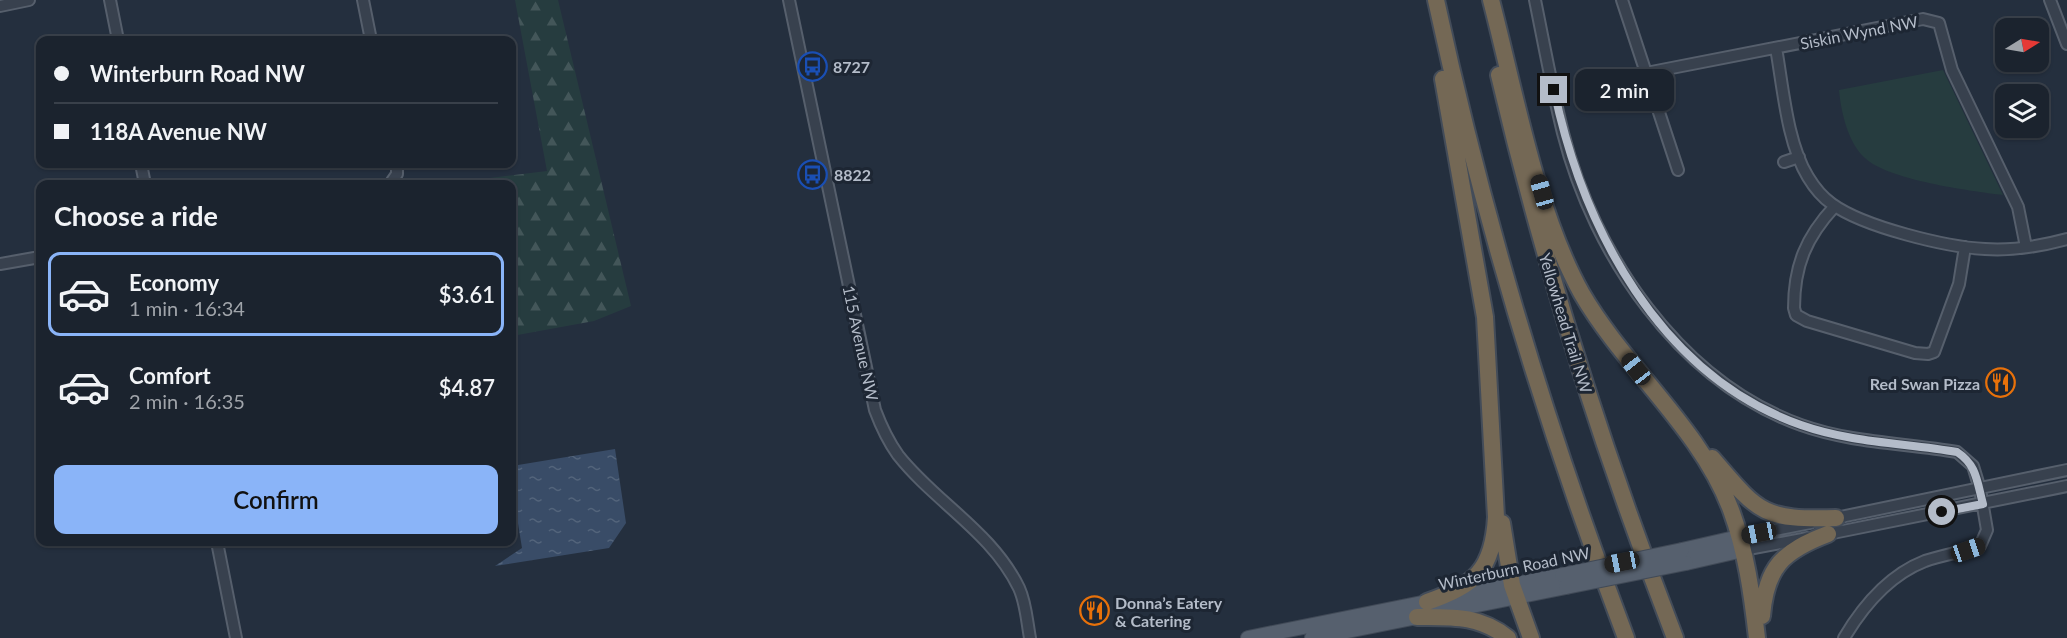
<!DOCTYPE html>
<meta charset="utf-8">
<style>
:root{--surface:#1b232e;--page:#282f3a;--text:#f1f3f6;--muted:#a0a4aa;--line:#39404a;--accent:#8ab4f8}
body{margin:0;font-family:Lato,sans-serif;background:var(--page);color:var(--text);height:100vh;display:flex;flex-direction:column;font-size:22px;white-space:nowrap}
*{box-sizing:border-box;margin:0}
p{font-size:20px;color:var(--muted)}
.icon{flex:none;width:33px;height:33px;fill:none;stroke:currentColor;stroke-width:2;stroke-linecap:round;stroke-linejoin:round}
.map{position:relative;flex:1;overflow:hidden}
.side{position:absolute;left:36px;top:180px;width:480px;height:366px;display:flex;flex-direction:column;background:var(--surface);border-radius:12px;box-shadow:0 2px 4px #0004,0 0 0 2px var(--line)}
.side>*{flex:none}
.banner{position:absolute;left:36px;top:36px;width:480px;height:132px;border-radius:12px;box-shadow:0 2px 4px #0004,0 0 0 2px var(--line);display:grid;align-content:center;height:132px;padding:0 18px;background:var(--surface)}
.needle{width:39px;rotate:79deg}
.tools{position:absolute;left:1995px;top:18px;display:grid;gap:12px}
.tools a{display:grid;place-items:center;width:54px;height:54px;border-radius:12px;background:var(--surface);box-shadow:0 2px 4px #0004,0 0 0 2px var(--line);font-size:30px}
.end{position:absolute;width:27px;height:27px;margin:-14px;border:8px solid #b4bcc9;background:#111;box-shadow:0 0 0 3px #111}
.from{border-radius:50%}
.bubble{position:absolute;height:42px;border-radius:12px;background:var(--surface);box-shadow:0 2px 4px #0004,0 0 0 2px var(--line);font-size:20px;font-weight:600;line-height:42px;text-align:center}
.car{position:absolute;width:18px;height:36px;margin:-18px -9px;border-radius:8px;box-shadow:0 0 4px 2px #0007;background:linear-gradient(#222 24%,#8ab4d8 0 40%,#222 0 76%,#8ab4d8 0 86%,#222 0)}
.banner b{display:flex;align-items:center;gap:21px;height:57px;font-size:22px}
.banner b+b{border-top:2px solid var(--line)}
.banner i{width:15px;height:15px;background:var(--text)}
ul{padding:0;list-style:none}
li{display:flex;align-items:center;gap:18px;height:84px;margin:0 12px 9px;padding:0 6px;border:3px solid transparent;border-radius:12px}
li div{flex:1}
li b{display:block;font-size:22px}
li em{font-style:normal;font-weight:600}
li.active{border-color:var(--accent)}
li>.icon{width:54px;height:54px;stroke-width:1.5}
h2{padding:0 18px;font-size:27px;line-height:72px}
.button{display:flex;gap:12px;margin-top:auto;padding:12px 18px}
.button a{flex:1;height:69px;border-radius:12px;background:var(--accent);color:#111;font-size:24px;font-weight:600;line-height:69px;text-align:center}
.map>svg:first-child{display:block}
.forest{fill:url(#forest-firs)}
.green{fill:#263c3f}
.water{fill:url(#water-ripples)}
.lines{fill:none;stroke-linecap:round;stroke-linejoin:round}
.minor-casing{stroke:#565f6c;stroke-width:14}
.major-casing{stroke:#414a57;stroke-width:16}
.highway-casing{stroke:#434c59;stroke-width:20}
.minor{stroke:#38414e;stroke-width:10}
.major{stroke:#56606e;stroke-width:14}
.highway{stroke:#746855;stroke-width:16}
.major-bridge-casing{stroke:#414a57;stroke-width:16;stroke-linecap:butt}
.major-bridge{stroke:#56606e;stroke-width:14}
.route{stroke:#b4bcc9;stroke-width:8}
.labels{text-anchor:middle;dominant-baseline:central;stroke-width:6;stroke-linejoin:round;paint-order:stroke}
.street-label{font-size:16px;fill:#b4bcc9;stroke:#1d2633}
.poi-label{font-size:16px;font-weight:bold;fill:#b4bcc9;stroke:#1d2633;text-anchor:start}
</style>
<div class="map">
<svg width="2067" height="638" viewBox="0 0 2067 638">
<defs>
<pattern id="forest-firs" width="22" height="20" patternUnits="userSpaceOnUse" patternTransform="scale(1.5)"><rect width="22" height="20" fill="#263c3f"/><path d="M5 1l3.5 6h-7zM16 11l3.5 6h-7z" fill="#435659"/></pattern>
<pattern id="water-ripples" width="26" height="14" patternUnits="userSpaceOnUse" patternTransform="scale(1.5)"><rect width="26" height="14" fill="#394c67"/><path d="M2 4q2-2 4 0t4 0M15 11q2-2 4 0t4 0" fill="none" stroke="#53647b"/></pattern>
</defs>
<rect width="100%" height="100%" fill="#242f3e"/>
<path class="forest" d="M 515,0 L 558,0 L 631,306 L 594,321 L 512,336 L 512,184 L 441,184 L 547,171 Z"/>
<path class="green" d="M 1943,70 L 2003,195 C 1970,191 1888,180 1865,158 C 1848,143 1841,112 1839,90 Z"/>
<path class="water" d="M 615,449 L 626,523 L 609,548 L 495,566 L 522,548 L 512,486 L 512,466 Z"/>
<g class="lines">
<defs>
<path id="minor" d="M 110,0 L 118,40
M 363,0 L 371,40
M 789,0 L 875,410 C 881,426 888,441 898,455 C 935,502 992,532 1019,588 C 1026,603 1027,622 1030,638
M 1535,0 C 1544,44 1552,89 1563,133 C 1594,255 1679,381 1801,425 C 1851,443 1905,443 1957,452 L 1973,466 L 1980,489 L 1987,530 L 1980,546 C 1962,552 1943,555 1925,561 C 1889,575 1863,606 1844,638
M 1622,0 L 1678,170
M 2050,0 L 2067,44
M 0,6 L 29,0
M 1776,48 C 1783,87 1787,143 1808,177 C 1814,187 1822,197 1832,204 C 1864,227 1946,247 1985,249 C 2013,251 2041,246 2067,239
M 1646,73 L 1923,19 L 1939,23 L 1952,70 L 2018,207 L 2026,247
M 1784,162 L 1799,157
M 141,164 L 145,184
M 390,184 L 397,174 L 397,164
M 1835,206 C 1806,237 1794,266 1794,308 L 1796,315 L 1807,321 L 1915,353 L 1928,354 L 1934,352 L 1959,284 L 1965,247
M 0,264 L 40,257
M 1831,519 L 2067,470
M 1823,535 L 2067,486
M 1739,537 L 1810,523
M 217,542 L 236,638
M 1743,550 L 1808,538"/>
<path id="major" d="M 1682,550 L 1739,537
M 1686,563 L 1743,550
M 1248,638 L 1562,575
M 1312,638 L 1566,587"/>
<path id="highway" d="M 1436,0 C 1483,218 1547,430 1626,638
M 1491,0 C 1515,92 1536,212 1582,294 C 1625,368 1701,429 1731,510 C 1746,551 1752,594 1757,638
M 1499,75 C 1544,267 1604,454 1675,638
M 1712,458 C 1759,513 1762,520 1836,518
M 1502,523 L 1512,585 L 1531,638
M 1427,602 C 1475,585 1493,570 1496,517 L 1485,317 L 1443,79
M 1762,616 C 1766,567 1783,551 1828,534
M 1417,617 C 1452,617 1479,615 1508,638"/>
</defs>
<use href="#minor" class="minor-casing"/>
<use href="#major" class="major-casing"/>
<use href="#highway" class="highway-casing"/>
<use href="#minor" class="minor"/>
<use href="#major" class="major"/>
<use href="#highway" class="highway"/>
<defs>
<path id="major-bridge" d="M 1562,575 L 1682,550
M 1566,587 L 1686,563"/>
</defs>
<use href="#major-bridge" class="major-bridge-casing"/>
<use href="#major-bridge" class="major-bridge"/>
</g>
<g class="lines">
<path class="route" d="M 1554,90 C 1583,228 1659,375 1801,425 C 1852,443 1905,443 1957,452 C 1977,465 1977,482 1983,504 L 1942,512"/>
</g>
<defs>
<symbol id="bus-ring" viewBox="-11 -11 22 22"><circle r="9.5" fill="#1d2633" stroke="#1a4fb4" stroke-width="1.5"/><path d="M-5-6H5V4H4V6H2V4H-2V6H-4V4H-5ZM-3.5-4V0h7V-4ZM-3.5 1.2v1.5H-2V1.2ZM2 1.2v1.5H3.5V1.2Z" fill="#1a4fb4"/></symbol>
<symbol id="restaurant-ring" viewBox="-11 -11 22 22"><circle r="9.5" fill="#1d2633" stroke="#e8710a" stroke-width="1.5"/><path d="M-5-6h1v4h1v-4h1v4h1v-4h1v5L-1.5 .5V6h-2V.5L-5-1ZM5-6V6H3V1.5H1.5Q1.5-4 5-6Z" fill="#e8710a"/></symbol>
</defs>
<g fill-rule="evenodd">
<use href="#bus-ring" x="796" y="50" width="33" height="33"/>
<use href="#bus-ring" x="796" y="158" width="33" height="33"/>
<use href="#restaurant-ring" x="1984" y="366" width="33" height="33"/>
<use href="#restaurant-ring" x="1078" y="594" width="33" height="33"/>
</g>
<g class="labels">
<g class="street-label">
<text transform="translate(1859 32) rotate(-11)">Siskin Wynd NW</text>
<text transform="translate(1566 323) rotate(73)">Yellowhead Trail NW</text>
<text transform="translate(861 343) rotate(78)">115 Avenue NW</text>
<text transform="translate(1514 568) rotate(-12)">Winterburn Road NW</text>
</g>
<g class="poi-label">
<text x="833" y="66">8727</text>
<text x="834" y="174">8822</text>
<text x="1980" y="383" text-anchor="end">Red Swan Pizza</text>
<text x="1115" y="602">Donna’s Eatery<tspan x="1115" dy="18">&amp; Catering</tspan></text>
</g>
</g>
</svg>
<div class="tools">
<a><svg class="needle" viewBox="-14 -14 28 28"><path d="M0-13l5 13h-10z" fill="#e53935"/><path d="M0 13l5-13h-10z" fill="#a0a4aa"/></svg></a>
<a><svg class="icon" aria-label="layers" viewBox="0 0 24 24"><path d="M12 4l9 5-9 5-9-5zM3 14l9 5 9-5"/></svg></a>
</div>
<i class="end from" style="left:1942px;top:512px"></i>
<i class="end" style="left:1554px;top:90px"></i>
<div class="bubble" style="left:1575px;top:69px;width:99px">2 min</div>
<i class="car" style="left:1542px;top:192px;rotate:344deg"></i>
<i class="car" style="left:1636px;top:369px;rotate:322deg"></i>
<i class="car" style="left:1759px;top:533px;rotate:259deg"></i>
<i class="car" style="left:1968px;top:550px;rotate:71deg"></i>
<i class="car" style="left:1622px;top:562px;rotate:259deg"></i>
<div class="banner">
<b><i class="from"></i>Winterburn Road NW</b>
<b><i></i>118A Avenue NW</b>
</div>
<section class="side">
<h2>Choose a ride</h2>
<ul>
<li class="active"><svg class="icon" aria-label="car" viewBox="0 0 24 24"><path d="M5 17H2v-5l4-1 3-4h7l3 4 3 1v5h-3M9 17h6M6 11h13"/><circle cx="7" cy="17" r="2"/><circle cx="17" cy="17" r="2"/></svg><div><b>Economy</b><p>1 min · 16:34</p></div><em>$3.61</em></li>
<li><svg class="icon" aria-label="car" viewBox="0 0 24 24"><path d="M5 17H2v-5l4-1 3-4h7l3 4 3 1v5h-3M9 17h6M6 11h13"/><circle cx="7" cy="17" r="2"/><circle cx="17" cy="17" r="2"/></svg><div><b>Comfort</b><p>2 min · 16:35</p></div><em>$4.87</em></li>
</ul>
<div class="button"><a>Confirm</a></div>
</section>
</div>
